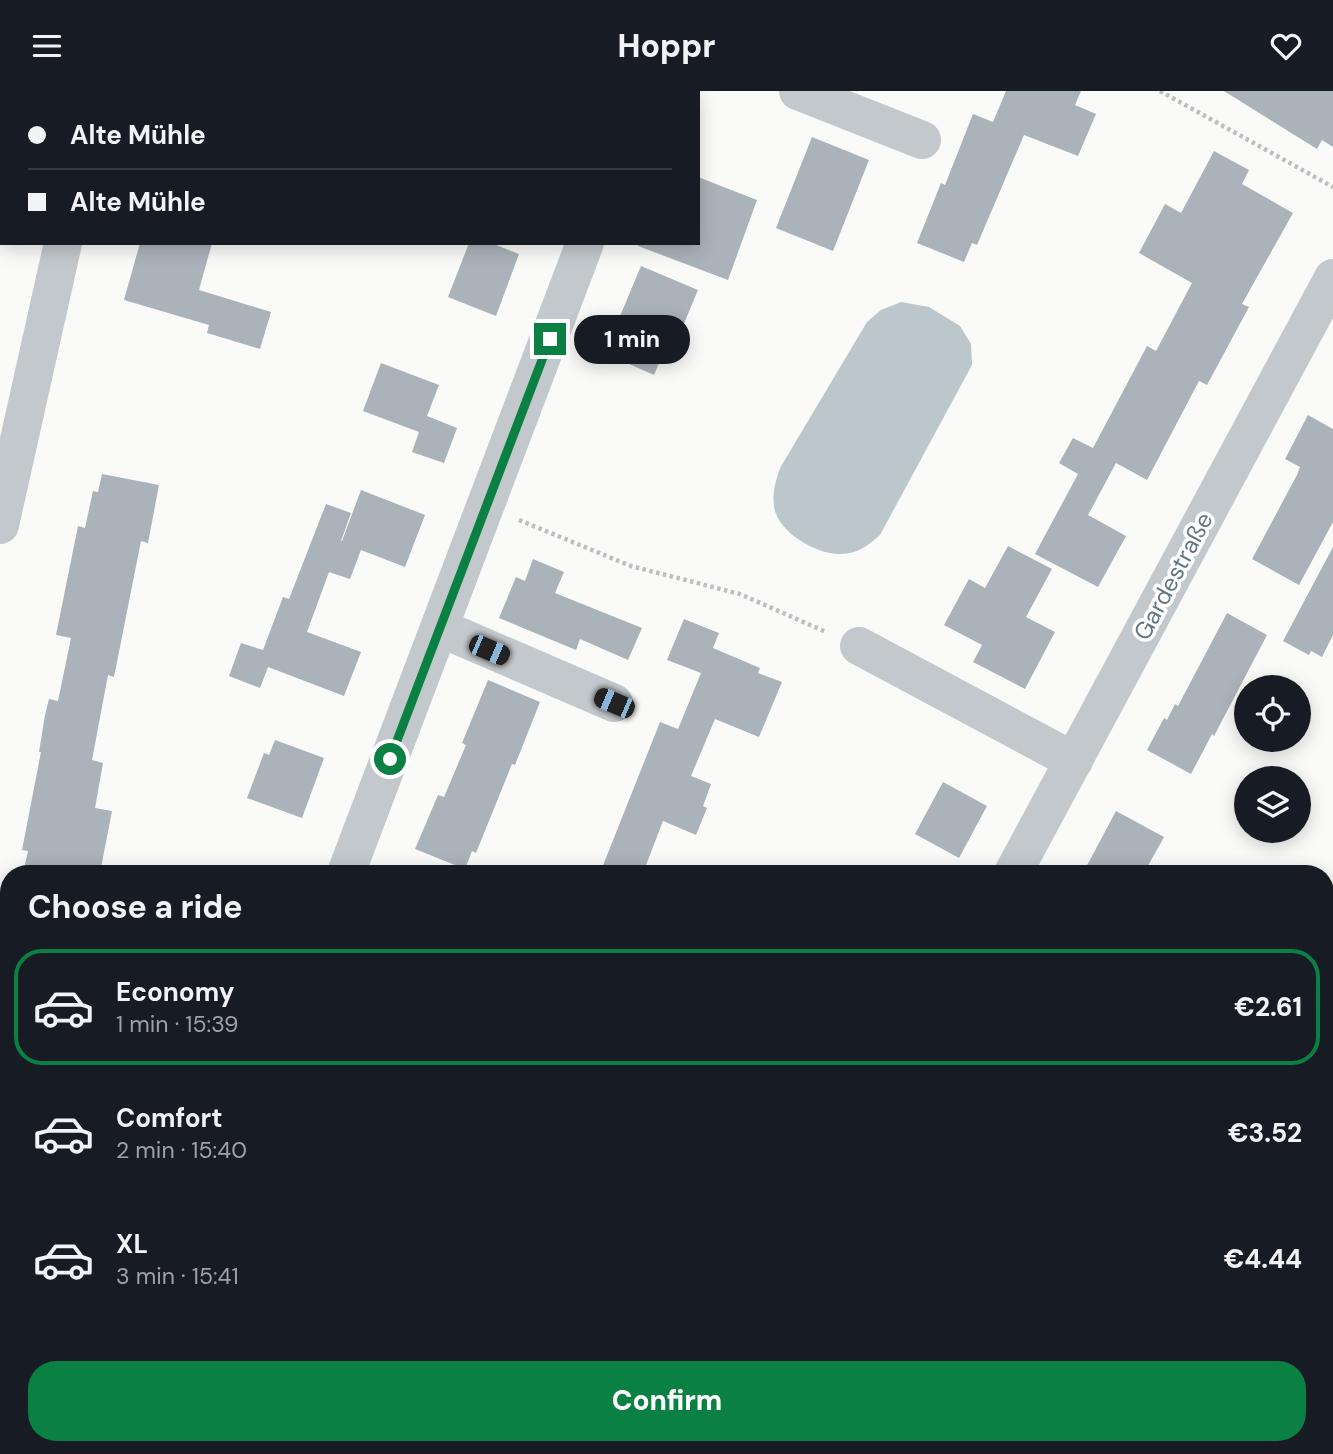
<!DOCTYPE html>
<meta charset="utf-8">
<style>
:root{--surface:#171b24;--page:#20242c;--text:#f1f3f6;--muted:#9ea1a6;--line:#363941;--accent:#0b8043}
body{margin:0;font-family:"DM Sans",sans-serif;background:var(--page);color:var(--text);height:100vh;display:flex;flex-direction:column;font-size:26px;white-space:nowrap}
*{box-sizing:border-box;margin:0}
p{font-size:23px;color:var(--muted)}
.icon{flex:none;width:38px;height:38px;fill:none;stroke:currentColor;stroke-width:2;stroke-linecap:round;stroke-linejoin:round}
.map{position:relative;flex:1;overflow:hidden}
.drawer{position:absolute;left:0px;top:774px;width:1334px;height:590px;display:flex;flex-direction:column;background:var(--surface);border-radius:28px 28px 0 0;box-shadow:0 4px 18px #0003}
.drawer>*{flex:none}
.banner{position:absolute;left:0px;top:0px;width:700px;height:154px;box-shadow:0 4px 18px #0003;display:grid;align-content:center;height:154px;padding:0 28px;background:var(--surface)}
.fabs{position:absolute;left:1234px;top:584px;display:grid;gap:14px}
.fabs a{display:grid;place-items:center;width:77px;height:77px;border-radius:50%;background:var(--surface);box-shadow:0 4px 18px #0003;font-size:35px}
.end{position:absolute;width:32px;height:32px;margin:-16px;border:9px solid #0b8043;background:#fff;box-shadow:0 0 0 4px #fff}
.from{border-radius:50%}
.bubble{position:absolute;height:49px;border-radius:24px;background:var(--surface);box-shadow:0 4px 18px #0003;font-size:23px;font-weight:800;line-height:49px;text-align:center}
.car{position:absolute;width:21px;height:42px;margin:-21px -10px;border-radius:9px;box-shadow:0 0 5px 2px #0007;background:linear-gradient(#222 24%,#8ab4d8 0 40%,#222 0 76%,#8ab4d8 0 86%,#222 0)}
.banner b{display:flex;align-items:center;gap:24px;height:66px;font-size:26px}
.banner b+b{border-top:2px solid var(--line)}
.banner i{width:18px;height:18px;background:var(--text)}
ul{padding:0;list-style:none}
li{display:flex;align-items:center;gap:21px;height:116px;margin:0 14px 10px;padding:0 14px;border:4px solid transparent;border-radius:28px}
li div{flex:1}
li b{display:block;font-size:26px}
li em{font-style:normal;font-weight:800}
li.current{border-color:var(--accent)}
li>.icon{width:63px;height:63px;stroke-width:1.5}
h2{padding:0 28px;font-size:32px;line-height:84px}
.button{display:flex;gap:14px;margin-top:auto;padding:14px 28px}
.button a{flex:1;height:80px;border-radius:28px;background:var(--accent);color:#fff;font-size:28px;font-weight:800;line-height:80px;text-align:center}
header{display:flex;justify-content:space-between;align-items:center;height:91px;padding:0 28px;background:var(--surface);font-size:32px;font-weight:800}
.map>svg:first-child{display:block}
.green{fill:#dadfd7}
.water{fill:#bbc7cb}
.building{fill:#aab3b9}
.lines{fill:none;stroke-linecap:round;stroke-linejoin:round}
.path{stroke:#bbbfc2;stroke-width:4.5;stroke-dasharray:3.5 3.5;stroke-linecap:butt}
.minor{stroke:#c3c8cc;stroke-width:38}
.route{stroke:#0b8043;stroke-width:9}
.labels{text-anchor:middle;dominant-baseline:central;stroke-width:7;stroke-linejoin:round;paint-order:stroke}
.street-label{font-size:24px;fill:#657683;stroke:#fff}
</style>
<header><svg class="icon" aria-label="menu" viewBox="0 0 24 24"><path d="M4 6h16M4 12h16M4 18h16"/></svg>Hoppr<svg class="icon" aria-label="heart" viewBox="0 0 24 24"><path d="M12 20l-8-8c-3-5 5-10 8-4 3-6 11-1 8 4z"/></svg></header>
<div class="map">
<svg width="1333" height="1363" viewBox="0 0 1333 1363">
<rect width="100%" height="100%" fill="#fafaf8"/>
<path class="green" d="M 9,1111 L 9,1354 L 284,1355 L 282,1362 L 0,1363 L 0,1113 Z
M 1112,1355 L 1279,1355 L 1280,1363 L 1115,1363 Z"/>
<path class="water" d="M 901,211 L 929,216 L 960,235 L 971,253 L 972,274 L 880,444 C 869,454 857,463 841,463 C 817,464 777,441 774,415 C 772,402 776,389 780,377 L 867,231 L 881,219 Z"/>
<path class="building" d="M 1006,0 L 1081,0 L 1075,14 L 1096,23 L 1078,65 L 1024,44 L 977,154 L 972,152 L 964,171 L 917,152 L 941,92 L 945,94 L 973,23 L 993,31 Z
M 1224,0 L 1333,0 L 1333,56 L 1322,49 L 1317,58 Z
M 812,46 L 869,69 L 833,160 L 776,137 Z
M 1214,60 L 1249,79 L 1242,93 L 1293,122 L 1242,213 L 1249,216 L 1207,294 L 1199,290 L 1147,389 L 1116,372 L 1088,424 L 1126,445 L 1098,496 L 1035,463 L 1078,383 L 1059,372 L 1073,347 L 1093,357 L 1147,255 L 1156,260 L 1192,192 L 1139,162 L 1165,113 L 1181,122 Z
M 698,86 L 757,109 L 728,189 L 638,155 L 638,152 L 698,152 Z
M 140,152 L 212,152 L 199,199 L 271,221 L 260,258 L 207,242 L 209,234 L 124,209 Z
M 469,152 L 491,152 L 519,163 L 496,225 L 448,206 Z
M 641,175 L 698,199 L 675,254 L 668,251 L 654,284 L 611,265 L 625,233 L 618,230 Z
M 381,272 L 439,294 L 427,325 L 457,337 L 444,372 L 412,361 L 419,341 L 363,320 Z
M 1308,324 L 1333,338 L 1333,431 L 1299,494 L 1252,468 L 1297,384 L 1300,376 L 1285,368 Z
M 102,383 L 159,394 L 148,452 L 141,450 L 114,586 L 108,584 L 92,669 L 103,672 L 95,717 L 112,720 L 100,782 L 23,782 L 28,760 L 22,759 L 41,661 L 39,661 L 45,624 L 49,608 L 58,610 L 71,547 L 56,544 L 78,435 L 85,437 L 93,400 L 98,401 Z
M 361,399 L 425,424 L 405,476 L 361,459 L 350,488 L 329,481 L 307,541 L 361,561 L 344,605 L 268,576 L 260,597 L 229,585 L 241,552 L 263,559 L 283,506 L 289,508 L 326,413 L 351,422 L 341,450 L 342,450 Z
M 1008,455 L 1052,478 L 1026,526 L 1055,541 L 1025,598 L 973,571 L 982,554 L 944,534 L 969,488 L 985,497 Z
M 1333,456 L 1333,544 L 1322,566 L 1311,560 L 1309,564 L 1283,550 Z
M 533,468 L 564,481 L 555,502 L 642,537 L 628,569 L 580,548 L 576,559 L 499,527 L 516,486 L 525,490 Z
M 1227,522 L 1267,544 L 1214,645 L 1212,643 L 1191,683 L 1147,659 L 1164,627 L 1167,629 L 1175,613 L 1178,615 Z
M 684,528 L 719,542 L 713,557 L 760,577 L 758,582 L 782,591 L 759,646 L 715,628 L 691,685 L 711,693 L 703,715 L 707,717 L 696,744 L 663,730 L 643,782 L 600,782 L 660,631 L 678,638 L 701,582 L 667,569 Z
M 488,589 L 540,611 L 515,674 L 512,673 L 476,762 L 472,760 L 465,778 L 415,758 L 438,704 L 444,706 L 466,654 L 462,652 Z
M 275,649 L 324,667 L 302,727 L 247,707 L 264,662 L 269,664 Z
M 943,691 L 987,715 L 959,767 L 915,743 Z
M 1116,720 L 1164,746 L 1144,782 L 1083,782 Z"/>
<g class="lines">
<path class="path" d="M 1160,0 L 1333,96
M 519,429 L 631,475 L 740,503 L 826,541"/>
<path class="minor" d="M 798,0 L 922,49
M 96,2 L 97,0
M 642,2 L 642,0
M 0,434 L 63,152
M 440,537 L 614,612
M 859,555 L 1074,670
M 346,782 L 585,152
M 1013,782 L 1333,187
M 0,935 L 9,936
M 1325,1119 L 1333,1102
M 1325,1218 L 1333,1217
M 541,1354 L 544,1363
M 1088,1354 L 1090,1363
M 464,1363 L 511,1354"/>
</g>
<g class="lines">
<path class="route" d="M 390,668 L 550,248"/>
</g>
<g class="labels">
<g class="street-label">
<text transform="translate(1173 485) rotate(-62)">Gardestraße</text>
</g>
</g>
</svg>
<div class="fabs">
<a><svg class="icon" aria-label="locate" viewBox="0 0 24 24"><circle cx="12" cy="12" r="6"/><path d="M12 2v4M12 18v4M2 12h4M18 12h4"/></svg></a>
<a><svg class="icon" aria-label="layers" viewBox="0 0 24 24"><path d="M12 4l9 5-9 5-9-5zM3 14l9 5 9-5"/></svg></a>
</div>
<i class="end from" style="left:390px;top:668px"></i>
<i class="end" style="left:550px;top:248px"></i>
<div class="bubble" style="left:574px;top:224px;width:116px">1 min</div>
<i class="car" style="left:489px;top:559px;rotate:113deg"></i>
<i class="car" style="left:614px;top:612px;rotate:293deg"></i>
<div class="banner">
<b><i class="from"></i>Alte Mühle</b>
<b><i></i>Alte Mühle</b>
</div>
<section class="drawer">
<h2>Choose a ride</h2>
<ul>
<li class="current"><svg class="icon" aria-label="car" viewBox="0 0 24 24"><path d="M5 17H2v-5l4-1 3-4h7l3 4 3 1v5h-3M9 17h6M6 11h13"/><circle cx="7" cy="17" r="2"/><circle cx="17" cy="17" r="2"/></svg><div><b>Economy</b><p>1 min · 15:39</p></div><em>€2.61</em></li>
<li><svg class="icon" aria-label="car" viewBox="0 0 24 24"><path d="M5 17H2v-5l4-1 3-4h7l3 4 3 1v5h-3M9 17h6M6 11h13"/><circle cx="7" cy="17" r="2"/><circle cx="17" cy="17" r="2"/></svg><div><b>Comfort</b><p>2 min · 15:40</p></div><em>€3.52</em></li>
<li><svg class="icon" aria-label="car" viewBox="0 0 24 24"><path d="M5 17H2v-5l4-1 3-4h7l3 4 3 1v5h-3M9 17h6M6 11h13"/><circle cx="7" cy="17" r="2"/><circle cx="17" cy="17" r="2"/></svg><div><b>XL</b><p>3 min · 15:41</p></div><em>€4.44</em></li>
</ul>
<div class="button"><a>Confirm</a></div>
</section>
</div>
